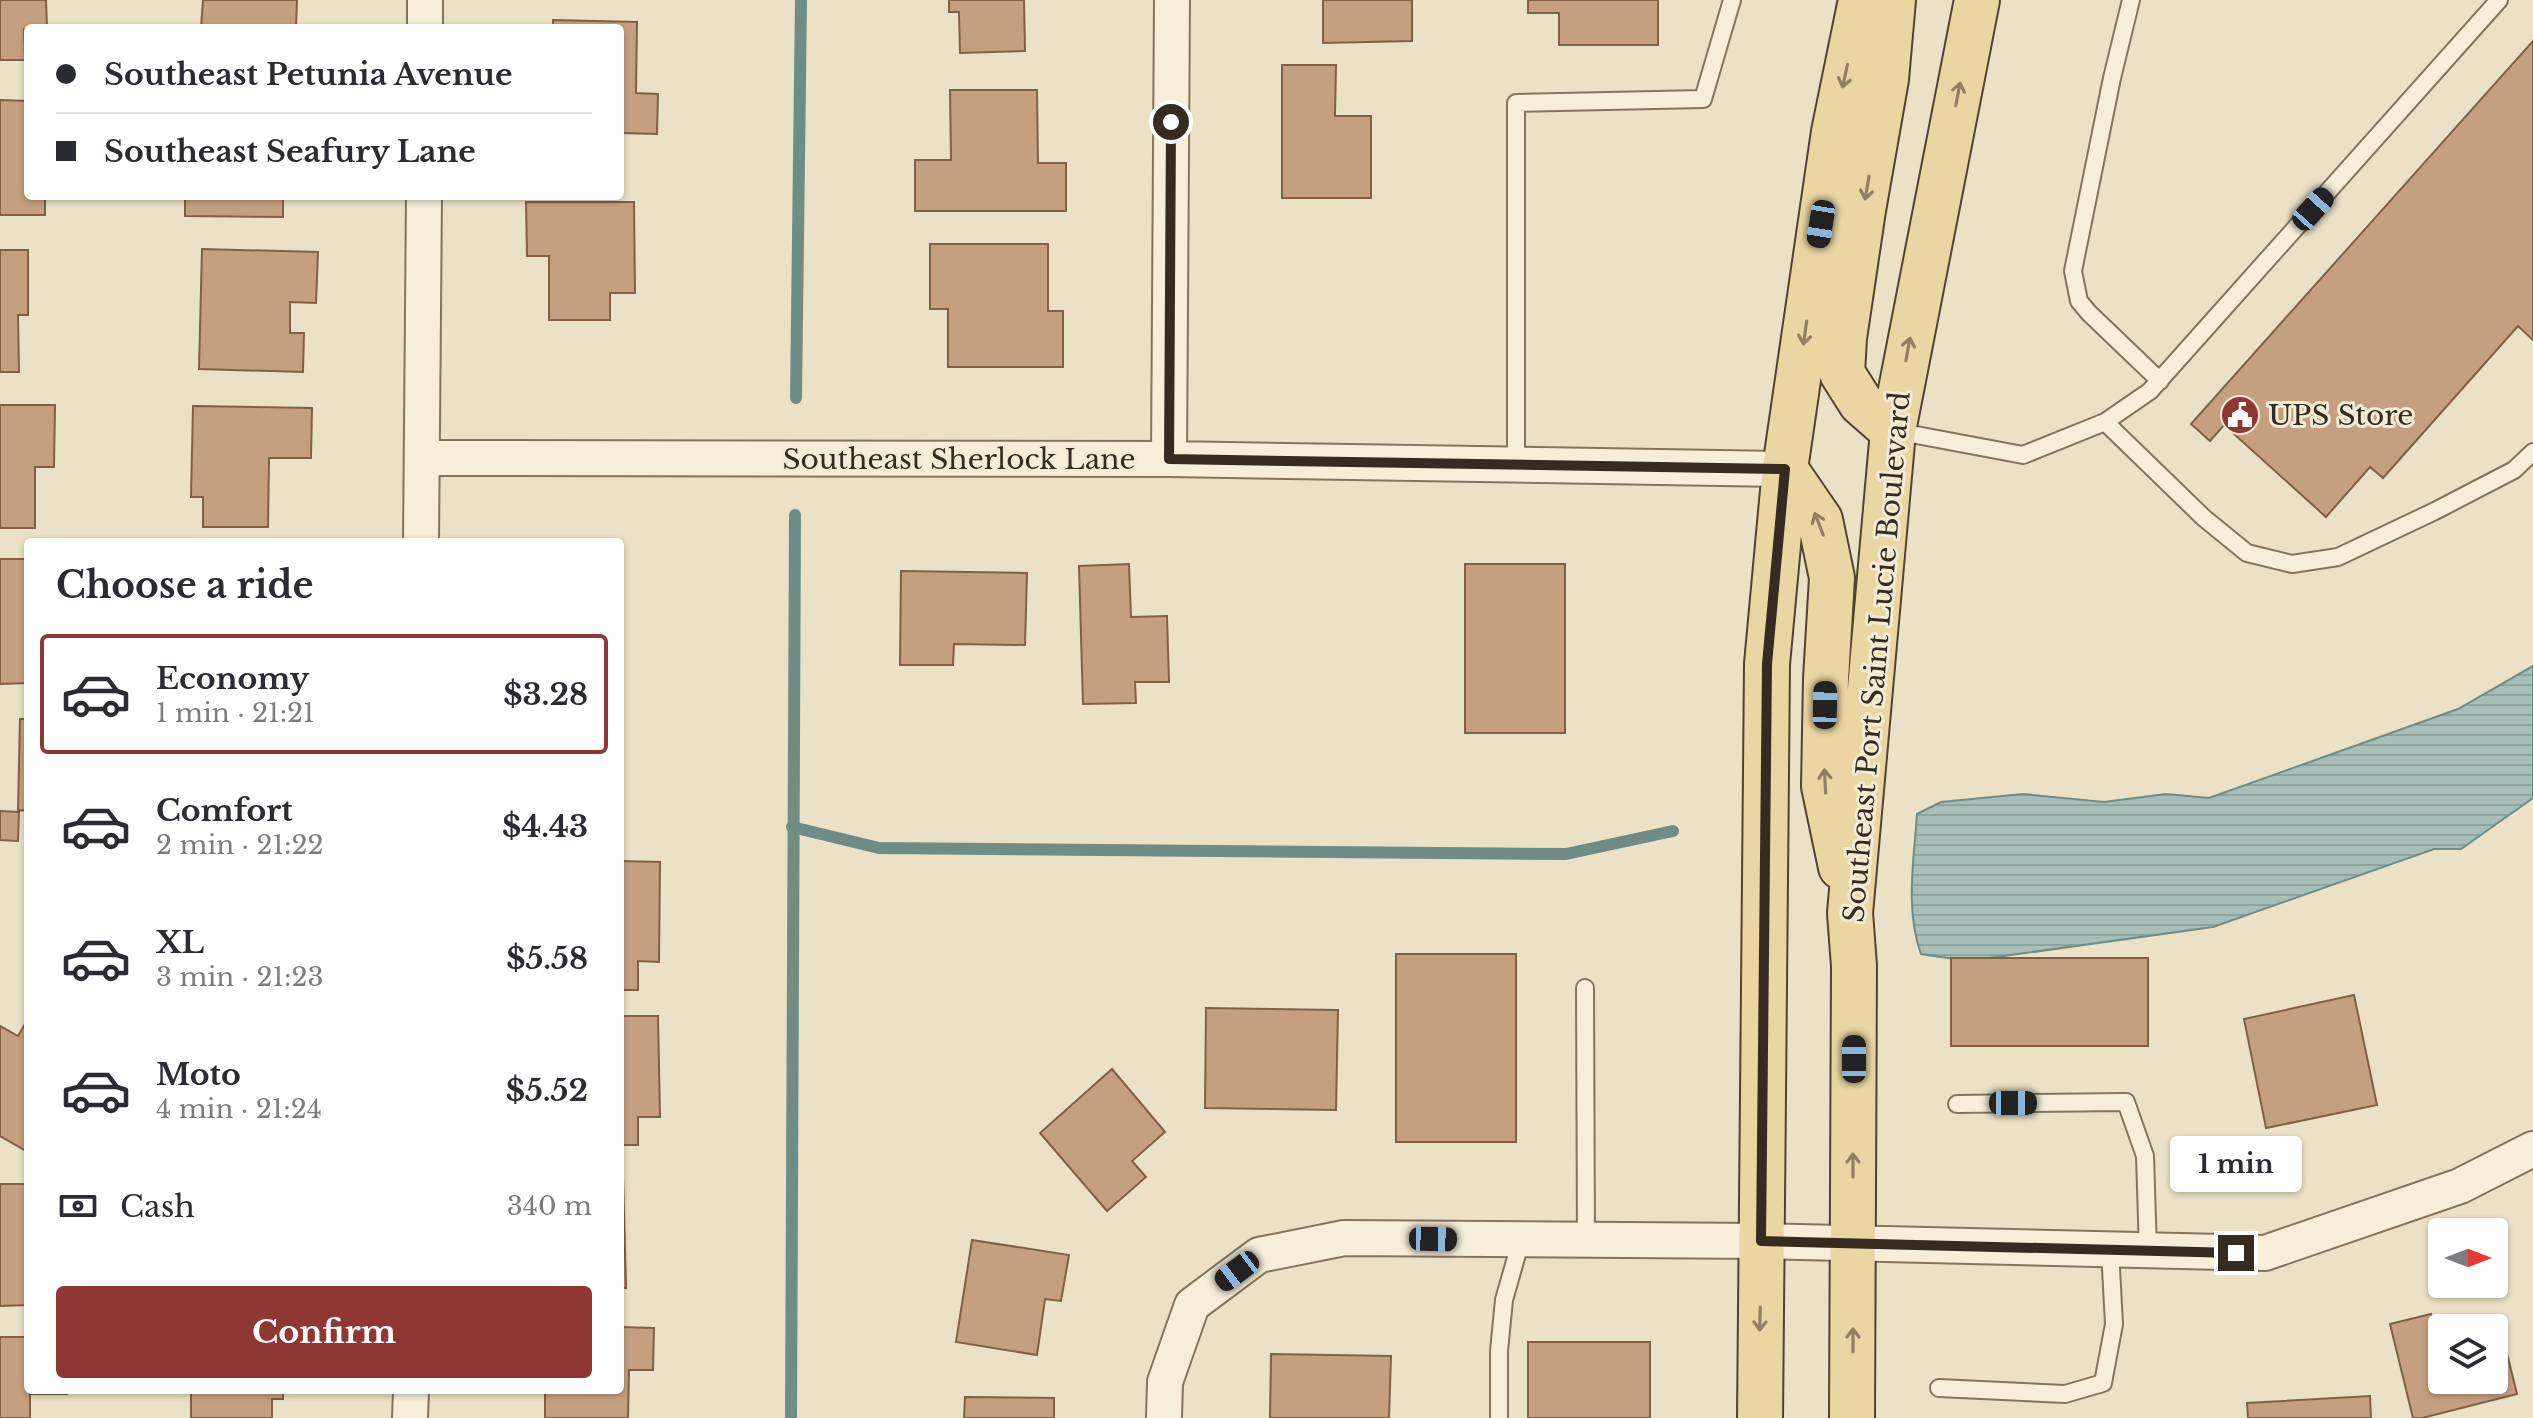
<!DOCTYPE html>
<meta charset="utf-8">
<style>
:root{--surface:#fff;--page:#f7f7f7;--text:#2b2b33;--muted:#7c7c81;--line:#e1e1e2;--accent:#8e3733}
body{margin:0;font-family:"Libre Baskerville",serif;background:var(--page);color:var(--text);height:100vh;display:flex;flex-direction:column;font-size:30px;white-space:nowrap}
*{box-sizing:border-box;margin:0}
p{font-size:26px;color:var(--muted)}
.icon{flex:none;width:44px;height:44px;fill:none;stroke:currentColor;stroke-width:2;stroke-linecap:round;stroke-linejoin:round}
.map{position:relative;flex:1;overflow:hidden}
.panel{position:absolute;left:24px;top:538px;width:600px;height:856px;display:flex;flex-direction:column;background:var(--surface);border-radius:8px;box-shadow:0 2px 6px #0004}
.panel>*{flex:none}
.guide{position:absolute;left:24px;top:24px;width:600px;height:176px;border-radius:8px;box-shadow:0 2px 6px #0004;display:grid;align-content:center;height:176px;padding:0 32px;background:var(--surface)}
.needle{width:52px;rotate:90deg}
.controls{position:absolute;left:2428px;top:1218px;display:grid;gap:16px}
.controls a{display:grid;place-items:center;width:80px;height:80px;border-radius:8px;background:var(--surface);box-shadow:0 2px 6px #0004;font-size:40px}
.end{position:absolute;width:36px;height:36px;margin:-18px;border:10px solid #362b20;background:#fff;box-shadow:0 0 0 4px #fff}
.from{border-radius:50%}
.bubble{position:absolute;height:56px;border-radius:8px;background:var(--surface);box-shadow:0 2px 6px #0004;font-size:26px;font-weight:700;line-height:56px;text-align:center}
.car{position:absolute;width:24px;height:48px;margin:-24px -12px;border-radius:10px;box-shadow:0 0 6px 2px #0007;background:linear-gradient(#222 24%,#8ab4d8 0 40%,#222 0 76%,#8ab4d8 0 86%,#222 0)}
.guide b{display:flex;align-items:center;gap:28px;height:76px;font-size:30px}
.guide b+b{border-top:2px solid var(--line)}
.guide i{width:20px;height:20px;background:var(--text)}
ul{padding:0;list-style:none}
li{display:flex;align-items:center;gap:24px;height:120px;margin:0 16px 12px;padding:0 16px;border:4px solid transparent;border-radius:8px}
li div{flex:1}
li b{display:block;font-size:30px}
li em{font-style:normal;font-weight:700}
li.selected{border-color:var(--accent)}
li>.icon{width:72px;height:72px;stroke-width:1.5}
h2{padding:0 32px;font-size:36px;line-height:96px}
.pay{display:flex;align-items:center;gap:20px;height:88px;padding:0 32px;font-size:30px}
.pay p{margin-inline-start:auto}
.cta{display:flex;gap:16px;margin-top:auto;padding:16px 32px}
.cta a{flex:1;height:92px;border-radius:8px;background:var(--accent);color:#fff;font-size:32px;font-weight:700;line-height:92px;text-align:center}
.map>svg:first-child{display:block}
.water{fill:url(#water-rules);stroke:#6f8c86;stroke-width:2}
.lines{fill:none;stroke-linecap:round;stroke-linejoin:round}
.stream{stroke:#6f8c86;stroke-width:12}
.building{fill:#c5a080;stroke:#816046;stroke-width:2}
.service-casing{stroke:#84745e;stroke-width:20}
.minor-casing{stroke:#84745e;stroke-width:38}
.primary-casing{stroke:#524231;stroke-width:48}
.service{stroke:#f6eed9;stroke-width:16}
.minor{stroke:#f6eed9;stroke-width:34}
.primary{stroke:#ead6a2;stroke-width:44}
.oneway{stroke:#908061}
.route{stroke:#362b20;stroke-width:10}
.labels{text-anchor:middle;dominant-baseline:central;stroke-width:6;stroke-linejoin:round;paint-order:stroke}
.poi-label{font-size:28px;fill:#362b20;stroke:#f2ebd5;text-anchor:start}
.street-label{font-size:28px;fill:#362b20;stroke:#f2ebd5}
</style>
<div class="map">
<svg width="2533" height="1418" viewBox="0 0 2533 1418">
<defs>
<pattern id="water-rules" width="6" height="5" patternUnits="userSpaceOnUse" patternTransform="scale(2)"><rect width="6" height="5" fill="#a7beb9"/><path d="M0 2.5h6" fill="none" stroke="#90a39f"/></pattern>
</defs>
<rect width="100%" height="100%" fill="#eae1c7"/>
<path class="water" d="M 2533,666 L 2533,798 L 2461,849 L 2434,849 L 2213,927 L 1968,961 L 1921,954 C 1905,911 1914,859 1917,814 L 1941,802 L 2023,794 L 2104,802 L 2166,794 L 2209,798 L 2458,709 Z"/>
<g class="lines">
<path class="stream" d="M 796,398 L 801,0
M 792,827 L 879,848 L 1566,854 L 1673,831
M 791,1418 L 795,515"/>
</g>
<path class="building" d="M 0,0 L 46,0 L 47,28 L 24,29 L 25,60 L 0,60 Z
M 203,0 L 297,0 L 296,28 L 201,28 Z
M 949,0 L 1024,0 L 1025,51 L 960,53 L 959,12 L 949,12 Z
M 1323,0 L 1412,0 L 1412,41 L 1323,43 Z
M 1528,0 L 1658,0 L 1658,45 L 1559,45 L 1559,13 L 1528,13 Z
M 553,20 L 637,22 L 636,93 L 658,94 L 657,134 L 620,133 L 620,28 L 553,28 Z
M 2533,41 L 2533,340 L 2518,326 L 2383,478 L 2370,467 L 2326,517 L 2224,425 L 2210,441 L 2191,424 Z
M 1282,65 L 1336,65 L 1335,116 L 1371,116 L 1371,198 L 1282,198 Z
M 950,90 L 1037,90 L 1038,163 L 1066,163 L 1066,211 L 915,211 L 915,160 L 951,160 Z
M 0,100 L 28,101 L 28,196 L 45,196 L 45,215 L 0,215 Z
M 185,196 L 283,196 L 283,217 L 185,216 Z
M 526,202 L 634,202 L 635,293 L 610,293 L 610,320 L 549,320 L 549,256 L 527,256 Z
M 930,244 L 1048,244 L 1048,311 L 1063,311 L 1063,367 L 948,367 L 948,309 L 930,309 Z
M 202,249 L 318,252 L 316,303 L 290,302 L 290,333 L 304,333 L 303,372 L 199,369 Z
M 0,250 L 28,250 L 28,315 L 18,315 L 19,372 L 0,372 Z
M 0,405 L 55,405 L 54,467 L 35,467 L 35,528 L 0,528 Z
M 193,406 L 312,408 L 311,458 L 269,458 L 268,527 L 203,527 L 203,497 L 191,497 Z
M 0,559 L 27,559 L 28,683 L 0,684 Z
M 1129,564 L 1131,617 L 1167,616 L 1169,682 L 1135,682 L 1136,703 L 1083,704 L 1079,566 Z
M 1465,564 L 1565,564 L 1565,733 L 1465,733 Z
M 901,571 L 1027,573 L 1025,645 L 954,644 L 953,665 L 900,665 Z
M 20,719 L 28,719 L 28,811 L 18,810 Z
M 0,811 L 19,812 L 18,841 L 0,840 Z
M 620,861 L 660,862 L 659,962 L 638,961 L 638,990 L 620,990 Z
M 1396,954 L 1516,954 L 1516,1142 L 1396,1142 Z
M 1951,958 L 2148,958 L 2148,1046 L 1951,1046 Z
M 2354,995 L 2377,1105 L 2266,1128 L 2244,1019 Z
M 1206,1008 L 1338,1010 L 1336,1110 L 1205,1108 Z
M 620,1016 L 658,1016 L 660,1117 L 638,1117 L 638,1145 L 620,1145 Z
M 28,1019 L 28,1152 L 0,1136 L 0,1026 L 18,1036 Z
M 1112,1069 L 1165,1132 L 1132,1161 L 1146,1177 L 1107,1211 L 1040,1133 Z
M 623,1176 L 626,1288 L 620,1288 L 620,1177 Z
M 0,1184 L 28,1184 L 28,1305 L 0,1306 Z
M 972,1240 L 1069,1255 L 1061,1301 L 1045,1299 L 1037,1355 L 956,1342 Z
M 2431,1314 L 2439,1344 L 2442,1344 L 2442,1380 L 2494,1380 L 2494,1331 L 2501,1329 L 2517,1394 L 2422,1418 L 2413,1418 L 2390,1324 Z
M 620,1327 L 654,1328 L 653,1370 L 629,1370 L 628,1418 L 545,1418 L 545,1390 L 620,1390 Z
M 0,1337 L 28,1337 L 28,1390 L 67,1390 L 67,1394 L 30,1394 L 30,1418 L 0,1418 Z
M 1528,1342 L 1650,1342 L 1650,1418 L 1528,1418 Z
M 1271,1354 L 1391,1356 L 1389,1418 L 1270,1418 Z
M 191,1390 L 283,1390 L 283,1399 L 272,1399 L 272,1418 L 191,1418 Z
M 2370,1396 L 2371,1418 L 2248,1418 L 2247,1403 Z
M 965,1397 L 1054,1398 L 1054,1418 L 964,1418 Z"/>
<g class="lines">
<defs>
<path id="service" d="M 2131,0 L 2112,78 L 2073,271 L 2079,301 L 2089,313 L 2160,381
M 2105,422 L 2204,518 L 2247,553 L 2292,564 L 2338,557 L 2435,511 L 2514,470 L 2533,452
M 1895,431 L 2023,455 L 2105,422 L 2150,391 L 2499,0
M 1516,465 L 1516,103 L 1703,99 L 1732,0
M 1585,988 L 1586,1240
M 1957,1104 L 2126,1102 L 2145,1156 L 2148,1251
M 1939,1388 L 2065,1394 L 2103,1383 L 2114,1324 L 2110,1250
M 1499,1418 L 1499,1351 L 1504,1300 L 1521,1240"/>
<path id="minor" d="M 425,28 L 425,0
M 422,458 L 1169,459 L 1785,469
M 1169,459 L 1172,0
M 421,542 L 424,196
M 410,1418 L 411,1390
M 1164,1418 L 1165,1382 L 1192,1305 L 1259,1255 L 1344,1238 L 1761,1241 L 2265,1253 L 2460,1186 L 2533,1149"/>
<path id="primary" d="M 1893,0 L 1886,79 L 1863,210 L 1844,338 L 1842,373 L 1861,403 L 1893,431
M 1785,469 L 1820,520 L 1832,578 L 1826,679 L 1824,786 L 1841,867
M 1760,1418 L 1767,664 L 1785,469 L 1834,132 L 1861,0
M 1852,1418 L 1854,966 L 1850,913 L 1893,431 L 1977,0"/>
</defs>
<use href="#service" class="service-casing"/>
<use href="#minor" class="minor-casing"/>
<use href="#primary" class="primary-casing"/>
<use href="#service" class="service"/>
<use href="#minor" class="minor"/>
<use href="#primary" class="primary"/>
</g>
<defs><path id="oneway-shaft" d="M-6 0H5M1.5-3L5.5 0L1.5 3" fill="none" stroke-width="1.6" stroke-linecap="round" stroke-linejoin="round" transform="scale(2)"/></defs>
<g class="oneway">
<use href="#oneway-shaft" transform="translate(1845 76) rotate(102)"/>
<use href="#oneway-shaft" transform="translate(1958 94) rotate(-79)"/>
<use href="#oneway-shaft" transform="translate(1867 188) rotate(100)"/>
<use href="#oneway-shaft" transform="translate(1805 333) rotate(98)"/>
<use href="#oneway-shaft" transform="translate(1908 349) rotate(-80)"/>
<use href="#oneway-shaft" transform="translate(1819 524) rotate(-111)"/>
<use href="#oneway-shaft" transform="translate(1825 781) rotate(-93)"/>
<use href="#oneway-shaft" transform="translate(1853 1165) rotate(-90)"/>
<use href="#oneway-shaft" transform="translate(1760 1319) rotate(91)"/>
<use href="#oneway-shaft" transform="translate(1853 1340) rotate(-90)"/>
</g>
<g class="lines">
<path class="route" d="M 1171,122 L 1169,459 L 1785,469 L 1767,664 L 1761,1241 L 2236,1253"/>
</g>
<defs>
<symbol id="civic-disc" viewBox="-11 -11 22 22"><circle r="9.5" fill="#8e3733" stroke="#f2ebd5"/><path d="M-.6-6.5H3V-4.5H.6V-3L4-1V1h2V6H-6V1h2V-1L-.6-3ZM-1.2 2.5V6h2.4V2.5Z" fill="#fff"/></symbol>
</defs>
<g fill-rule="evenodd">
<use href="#civic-disc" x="2218" y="393" width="44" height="44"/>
</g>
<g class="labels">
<g class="poi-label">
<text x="2268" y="415">UPS Store</text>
</g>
<g class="street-label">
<text x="959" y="459">Southeast Sherlock Lane</text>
<text transform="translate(1877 657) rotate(-85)">Southeast Port Saint Lucie Boulevard</text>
</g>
</g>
</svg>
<div class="controls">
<a><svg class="needle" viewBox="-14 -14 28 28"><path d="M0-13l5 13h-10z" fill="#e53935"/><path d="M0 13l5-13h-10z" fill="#7c7c81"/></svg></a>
<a><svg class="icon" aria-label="layers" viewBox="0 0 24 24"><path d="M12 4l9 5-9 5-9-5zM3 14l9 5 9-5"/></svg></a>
</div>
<i class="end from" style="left:1171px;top:122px"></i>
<i class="end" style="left:2236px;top:1253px"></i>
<div class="bubble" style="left:2170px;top:1136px;width:132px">1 min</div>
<i class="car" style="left:2313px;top:209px;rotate:42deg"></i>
<i class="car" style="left:1821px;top:224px;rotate:189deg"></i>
<i class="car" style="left:1825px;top:705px;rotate:1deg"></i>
<i class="car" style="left:1854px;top:1059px;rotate:0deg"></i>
<i class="car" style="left:2013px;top:1103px;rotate:90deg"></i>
<i class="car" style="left:1433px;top:1239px;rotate:91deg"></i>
<i class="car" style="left:1237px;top:1271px;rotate:233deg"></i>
<div class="guide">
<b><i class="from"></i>Southeast Petunia Avenue</b>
<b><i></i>Southeast Seafury Lane</b>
</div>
<section class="panel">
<h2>Choose a ride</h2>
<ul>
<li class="selected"><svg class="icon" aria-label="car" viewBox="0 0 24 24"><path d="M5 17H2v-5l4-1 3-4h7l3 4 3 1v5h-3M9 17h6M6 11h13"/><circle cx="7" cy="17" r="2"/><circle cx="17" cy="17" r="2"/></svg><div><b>Economy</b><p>1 min · 21:21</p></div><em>$3.28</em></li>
<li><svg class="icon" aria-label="car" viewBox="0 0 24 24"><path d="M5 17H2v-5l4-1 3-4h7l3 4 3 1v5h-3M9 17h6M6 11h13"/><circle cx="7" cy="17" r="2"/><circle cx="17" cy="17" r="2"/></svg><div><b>Comfort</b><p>2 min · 21:22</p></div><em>$4.43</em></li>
<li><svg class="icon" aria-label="car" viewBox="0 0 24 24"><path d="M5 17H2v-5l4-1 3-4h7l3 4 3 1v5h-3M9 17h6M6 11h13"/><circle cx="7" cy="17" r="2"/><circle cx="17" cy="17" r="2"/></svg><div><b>XL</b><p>3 min · 21:23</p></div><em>$5.58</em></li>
<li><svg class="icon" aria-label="car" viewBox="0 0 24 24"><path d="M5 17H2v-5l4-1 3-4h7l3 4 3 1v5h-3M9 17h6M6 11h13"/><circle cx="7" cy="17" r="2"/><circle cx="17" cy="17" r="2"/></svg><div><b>Moto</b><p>4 min · 21:24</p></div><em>$5.52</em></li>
</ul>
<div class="pay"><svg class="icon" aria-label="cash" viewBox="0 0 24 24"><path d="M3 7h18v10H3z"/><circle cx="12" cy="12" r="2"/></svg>Cash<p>340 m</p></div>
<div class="cta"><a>Confirm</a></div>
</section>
</div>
